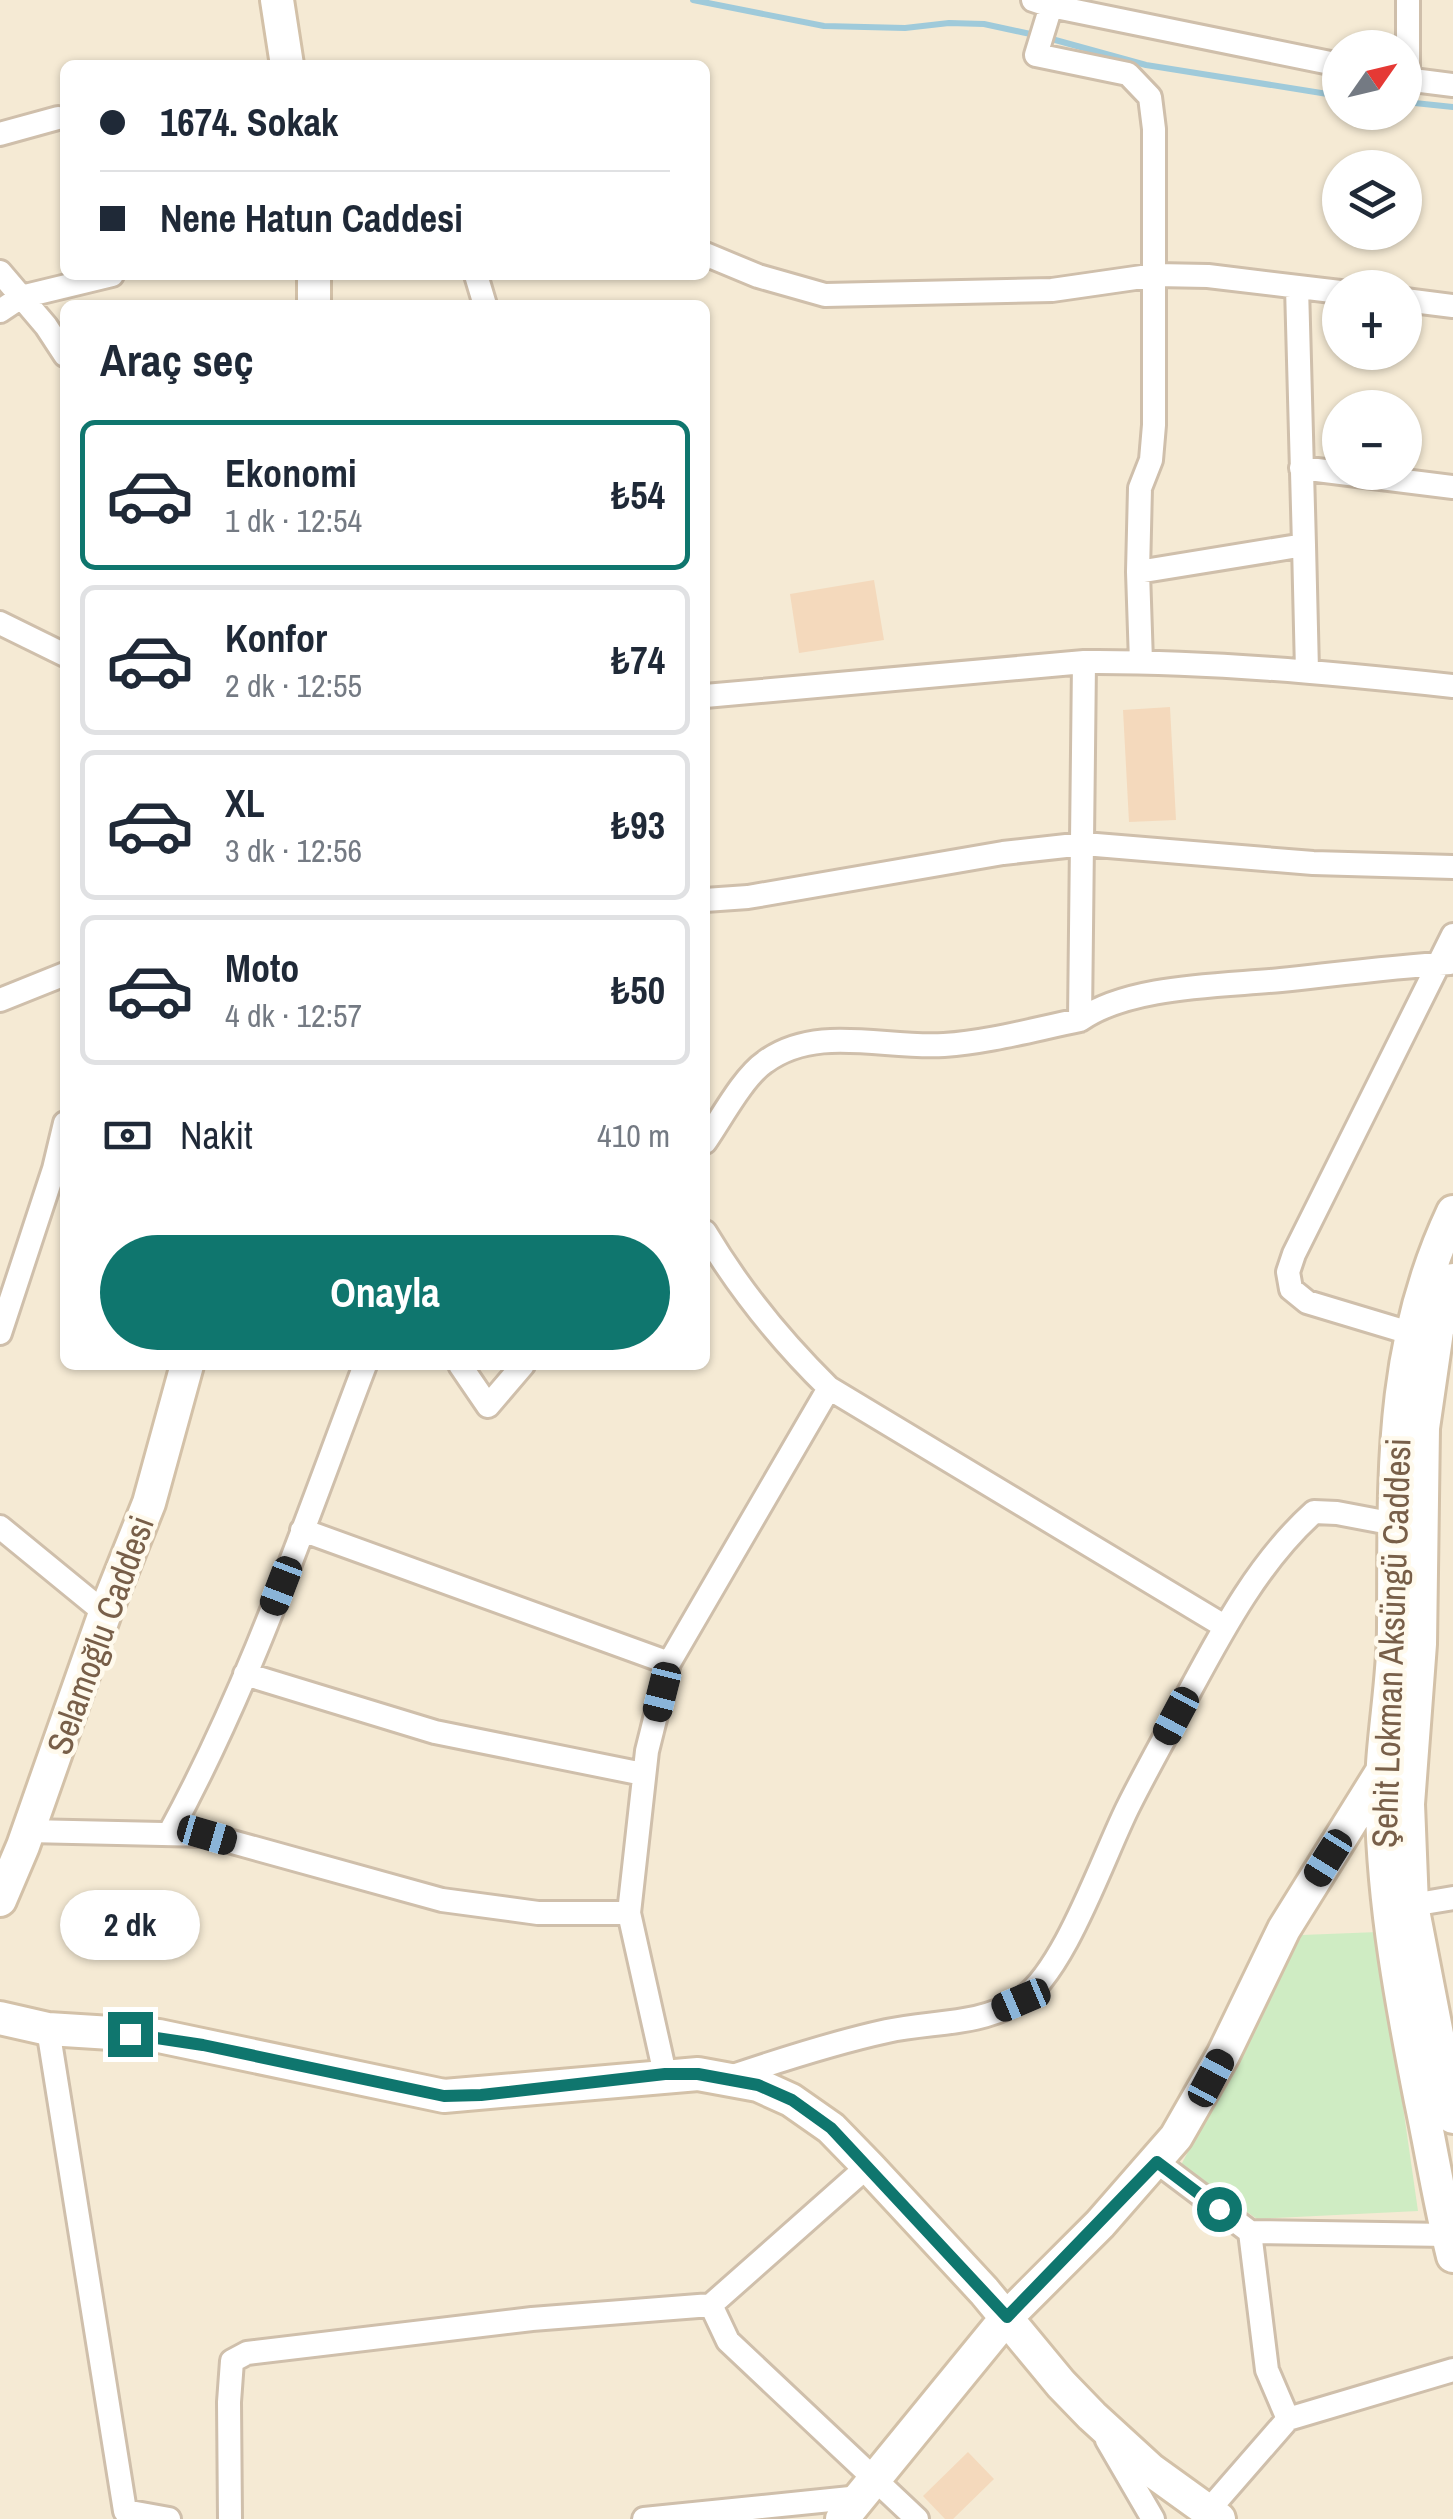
<!DOCTYPE html>
<html lang="tr">
<meta charset="utf-8">
<style>
:root{--surface:#fff;--page:#f6f6f7;--text:#1f2937;--muted:#747a83;--line:#e0e1e3;--accent:#0f766e}
body{margin:0;font-family:"Archivo Narrow",sans-serif;background:var(--page);color:var(--text);height:100vh;display:flex;flex-direction:column;font-size:38px;white-space:nowrap}
*{box-sizing:border-box;margin:0}
p{font-size:32px;color:var(--muted)}
.icon{flex:none;width:55px;height:55px;fill:none;stroke:currentColor;stroke-width:2;stroke-linecap:round;stroke-linejoin:round}
.map{position:relative;flex:1;overflow:hidden}
.panel{position:absolute;left:60px;top:300px;width:650px;height:1070px;display:flex;flex-direction:column;background:var(--surface);border-radius:15px;box-shadow:0 2px 8px #0004}
.panel>*{flex:none}
.top-card{position:absolute;left:60px;top:60px;width:650px;height:220px;border-radius:15px;box-shadow:0 2px 8px #0004;display:grid;align-content:center;height:220px;padding:0 40px;background:var(--surface)}
.needle{width:65px;rotate:56deg}
.buttons{position:absolute;left:1322px;top:30px;display:grid;gap:20px}
.buttons a{display:grid;place-items:center;width:100px;height:100px;border-radius:50%;background:var(--surface);box-shadow:0 2px 8px #0004;font-size:50px}
.end{position:absolute;width:45px;height:45px;margin:-22px;border:12px solid #0f766e;background:#fff;box-shadow:0 0 0 5px #fff}
.from{border-radius:50%}
.bubble{position:absolute;height:70px;border-radius:35px;background:var(--surface);box-shadow:0 2px 8px #0004;font-size:32px;font-weight:700;line-height:70px;text-align:center}
.car{position:absolute;width:30px;height:60px;margin:-30px -15px;border-radius:12px;box-shadow:0 0 8px 2px #0007;background:linear-gradient(#222 24%,#8ab4d8 0 40%,#222 0 76%,#8ab4d8 0 86%,#222 0)}
.top-card b{display:flex;align-items:center;gap:35px;height:95px;font-size:38px}
.top-card b+b{border-top:2px solid var(--line)}
.top-card i{width:25px;height:25px;background:var(--text)}
ul{padding:0;list-style:none}
li{display:flex;align-items:center;gap:30px;height:150px;margin:0 20px 15px;padding:0 20px;border:5px solid var(--line);border-radius:15px}
li div{flex:1}
li b{display:block;font-size:38px}
li em{font-style:normal;font-weight:700}
li.on{border-color:var(--accent)}
li>.icon{width:90px;height:90px;stroke-width:1.5}
h2{padding:0 40px;font-size:45px;line-height:120px}
.pay{display:flex;align-items:center;gap:25px;height:110px;padding:0 40px;font-size:38px}
.pay p{margin-inline-start:auto}
.action{display:flex;gap:20px;margin-top:auto;padding:20px 40px}
.action a{flex:1;height:115px;border-radius:60px;background:var(--accent);color:#fff;font-size:40px;font-weight:700;line-height:115px;text-align:center}
.map>svg:first-child{display:block}
.residential{fill:#f5ead4;fill-rule:evenodd}
.green{fill:#cfecc3}
.lines{fill:none;stroke-linecap:round;stroke-linejoin:round}
.stream{stroke:#9fcada;stroke-width:6}
.building{fill:#f4d9bc}
.street-casing{stroke:#cfbfab;stroke-width:28}
.secondary-casing{stroke:#d3c1a8;stroke-width:38}
.street{stroke:#fff;stroke-width:22}
.secondary{stroke:#fff;stroke-width:32}
.route{stroke:#0f766e;stroke-width:12}
.labels{text-anchor:middle;dominant-baseline:central;stroke-width:9;stroke-linejoin:round;paint-order:stroke}
.street-label{font-size:35px;fill:#785f49;stroke:#fffaed}
</style>
<div class="map">
<svg width="1453" height="2519" viewBox="0 0 1453 2519">
<rect width="100%" height="100%" fill="#fdf7e6"/>
<path class="residential" d="M 0,0 L 1453,0 L 1453,2519 L 0,2519 ZM 1340,48 L 1405,48 L 1405,112 L 1340,112 ZM 65,65 L 705,65 L 705,275 L 65,275 ZM 1340,168 L 1405,168 L 1405,232 L 1340,232 ZM 1340,288 L 1405,288 L 1405,352 L 1340,352 ZM 65,305 L 705,305 L 705,1365 L 65,1365 ZM 1340,408 L 1405,408 L 1405,472 L 1340,472 Z"/>
<path class="green" d="M 1378,1932 L 1418,2211 L 1257,2219 L 1181,2165 L 1302,1935 Z"/>
<g class="lines">
<path class="stream" d="M 693,0 L 824,26 L 905,28 L 949,23 L 984,24 L 1035,35
M 1048,38 L 1146,65 L 1340,96
M 1405,102 L 1453,107"/>
</g>
<path class="building" d="M 874,580 L 884,640 L 799,653 L 790,594 Z
M 1170,707 L 1176,820 L 1129,822 L 1123,710 Z
M 968,2452 L 994,2479 L 953,2519 L 945,2519 L 923,2496 Z"/>
<g class="lines">
<defs>
<path id="street" d="M 1033,0 L 1051,6 L 1340,65
M 1051,6 L 1036,55 L 1128,74 L 1150,97 L 1154,129 L 1154,425 L 1151,460 L 1140,488 L 1138,572 L 1141,662
M 1405,79 L 1453,85
M 1408,79 L 1408,0
M 0,134 L 58,118
M 705,254 L 758,276 L 825,295 L 1052,290 L 1156,275 L 1208,276 L 1340,292
M 0,272 L 46,326 L 65,355
M 476,275 L 485,305
M 1405,300 L 1453,306
M 0,311 L 21,297 L 112,275
M 1301,468 L 1453,487
M 1304,545 L 1307,671
M 1138,572 L 1304,545 L 1297,287
M 0,623 L 65,655
M 705,696 L 1084,662 C 1208,661 1330,673 1453,686
M 705,900 L 748,897 L 1003,853 L 1084,844 L 1313,863 L 1453,867
M 0,1000 L 65,974
M 1080,1020 C 1130,985 1221,986 1281,980 C 1337,974 1393,967 1450,963
M 705,1142 C 721,1119 743,1077 765,1062 C 817,1024 884,1049 944,1045 C 990,1042 1035,1029 1080,1020 L 1084,662
M 705,1232 C 739,1289 782,1342 829,1388 L 1224,1626
M 0,1333 L 54,1169 L 65,1123
M 1410,1333 L 1307,1302 L 1291,1289 L 1288,1272 L 1294,1254 L 1453,935
M 460,1365 L 488,1406 L 523,1365
M 0,1527 L 105,1613
M 302,1530 L 669,1663
M 245,1674 L 435,1732 L 643,1774
M 28,1831 L 207,1835 L 442,1900 L 538,1913 L 629,1913
M 170,1832 C 251,1684 305,1522 365,1365
M 1412,1905 L 1453,1898
M 48,2029 L 125,2511 L 169,2519
M 665,2074 L 629,1913 L 647,1751 L 669,1663 L 829,1388
M 727,2078 C 780,2060 832,2043 887,2031 C 931,2021 978,2026 1019,2001 C 1064,1974 1104,1854 1129,1805 C 1147,1769 1167,1734 1186,1698 C 1221,1633 1258,1562 1314,1512 L 1337,1513 L 1395,1524
M 1157,2162 L 1250,2232 L 1448,2235
M 1250,2232 L 1267,2370 L 1288,2419
M 711,2305 L 728,2341 L 917,2519
M 1107,2440 L 1153,2519
M 1207,2512 L 1288,2419 L 1453,2370
M 230,2519 L 229,2402 L 232,2361 L 247,2353 L 532,2319 L 711,2305 L 868,2166
M 644,2519 L 860,2497"/>
<path id="secondary" d="M 277,0 L 287,65
M 314,275 L 314,305
M 1453,1212 C 1388,1350 1395,1479 1394,1627 C 1394,1688 1380,1748 1382,1808 C 1384,1907 1402,2004 1421,2101 C 1432,2153 1440,2205 1453,2256
M 1453,1280 L 1437,1331 L 1423,1428 L 1420,1644 L 1408,1804 L 1412,1905 L 1453,2117
M 0,1900 L 23,1846 L 105,1613 L 149,1503 L 187,1365
M 0,2018 L 48,2029 L 159,2036 L 444,2096 L 698,2074 L 758,2085 L 791,2100 L 831,2128 L 868,2166 L 984,2291 L 1061,2384 L 1092,2416 L 1151,2470 L 1219,2519
M 842,2519 L 1007,2317 L 1100,2224 L 1176,2137 L 1223,2055 L 1284,1929 L 1383,1770"/>
</defs>
<use href="#street" class="street-casing"/>
<use href="#secondary" class="secondary-casing"/>
<use href="#street" class="street"/>
<use href="#secondary" class="secondary"/>
</g>
<g class="lines">
<path class="route" d="M 130,2034 L 203,2045 L 444,2096 L 481,2095 L 665,2074 L 698,2074 L 758,2085 L 792,2100 L 831,2128 L 1007,2317 L 1157,2162 L 1219,2209"/>
</g>
<g class="labels">
<g class="street-label">
<text transform="translate(100 1635) rotate(-70)">Selamoğlu Caddesi</text>
<text transform="translate(1391 1643) rotate(-88)">Şehit Lokman Aksüngü Caddesi</text>
</g>
</g>
</svg>
<div class="buttons">
<a><svg class="needle" viewBox="-14 -14 28 28"><path d="M0-13l5 13h-10z" fill="#e53935"/><path d="M0 13l5-13h-10z" fill="#747a83"/></svg></a>
<a><svg class="icon" aria-label="layers" viewBox="0 0 24 24"><path d="M12 4l9 5-9 5-9-5zM3 14l9 5 9-5"/></svg></a>
<a>+</a>
<a>−</a>
</div>
<i class="end from" style="left:1219px;top:2209px"></i>
<i class="end" style="left:130px;top:2034px"></i>
<div class="bubble" style="left:60px;top:1890px;width:140px">2 dk</div>
<i class="car" style="left:281px;top:1586px;rotate:201deg"></i>
<i class="car" style="left:662px;top:1692px;rotate:194deg"></i>
<i class="car" style="left:1176px;top:1716px;rotate:208deg"></i>
<i class="car" style="left:207px;top:1835px;rotate:106deg"></i>
<i class="car" style="left:1328px;top:1858px;rotate:212deg"></i>
<i class="car" style="left:1021px;top:2000px;rotate:247deg"></i>
<i class="car" style="left:1211px;top:2078px;rotate:28deg"></i>
<div class="top-card">
<b><i class="from"></i>1674. Sokak</b>
<b><i></i>Nene Hatun Caddesi</b>
</div>
<section class="panel">
<h2>Araç seç</h2>
<ul>
<li class="on"><svg class="icon" aria-label="car" viewBox="0 0 24 24"><path d="M5 17H2v-5l4-1 3-4h7l3 4 3 1v5h-3M9 17h6M6 11h13"/><circle cx="7" cy="17" r="2"/><circle cx="17" cy="17" r="2"/></svg><div><b>Ekonomi</b><p>1 dk · 12:54</p></div><em>₺54</em></li>
<li><svg class="icon" aria-label="car" viewBox="0 0 24 24"><path d="M5 17H2v-5l4-1 3-4h7l3 4 3 1v5h-3M9 17h6M6 11h13"/><circle cx="7" cy="17" r="2"/><circle cx="17" cy="17" r="2"/></svg><div><b>Konfor</b><p>2 dk · 12:55</p></div><em>₺74</em></li>
<li><svg class="icon" aria-label="car" viewBox="0 0 24 24"><path d="M5 17H2v-5l4-1 3-4h7l3 4 3 1v5h-3M9 17h6M6 11h13"/><circle cx="7" cy="17" r="2"/><circle cx="17" cy="17" r="2"/></svg><div><b>XL</b><p>3 dk · 12:56</p></div><em>₺93</em></li>
<li><svg class="icon" aria-label="car" viewBox="0 0 24 24"><path d="M5 17H2v-5l4-1 3-4h7l3 4 3 1v5h-3M9 17h6M6 11h13"/><circle cx="7" cy="17" r="2"/><circle cx="17" cy="17" r="2"/></svg><div><b>Moto</b><p>4 dk · 12:57</p></div><em>₺50</em></li>
</ul>
<div class="pay"><svg class="icon" aria-label="cash" viewBox="0 0 24 24"><path d="M3 7h18v10H3z"/><circle cx="12" cy="12" r="2"/></svg>Nakit<p>410 m</p></div>
<div class="action"><a>Onayla</a></div>
</section>
</div>
